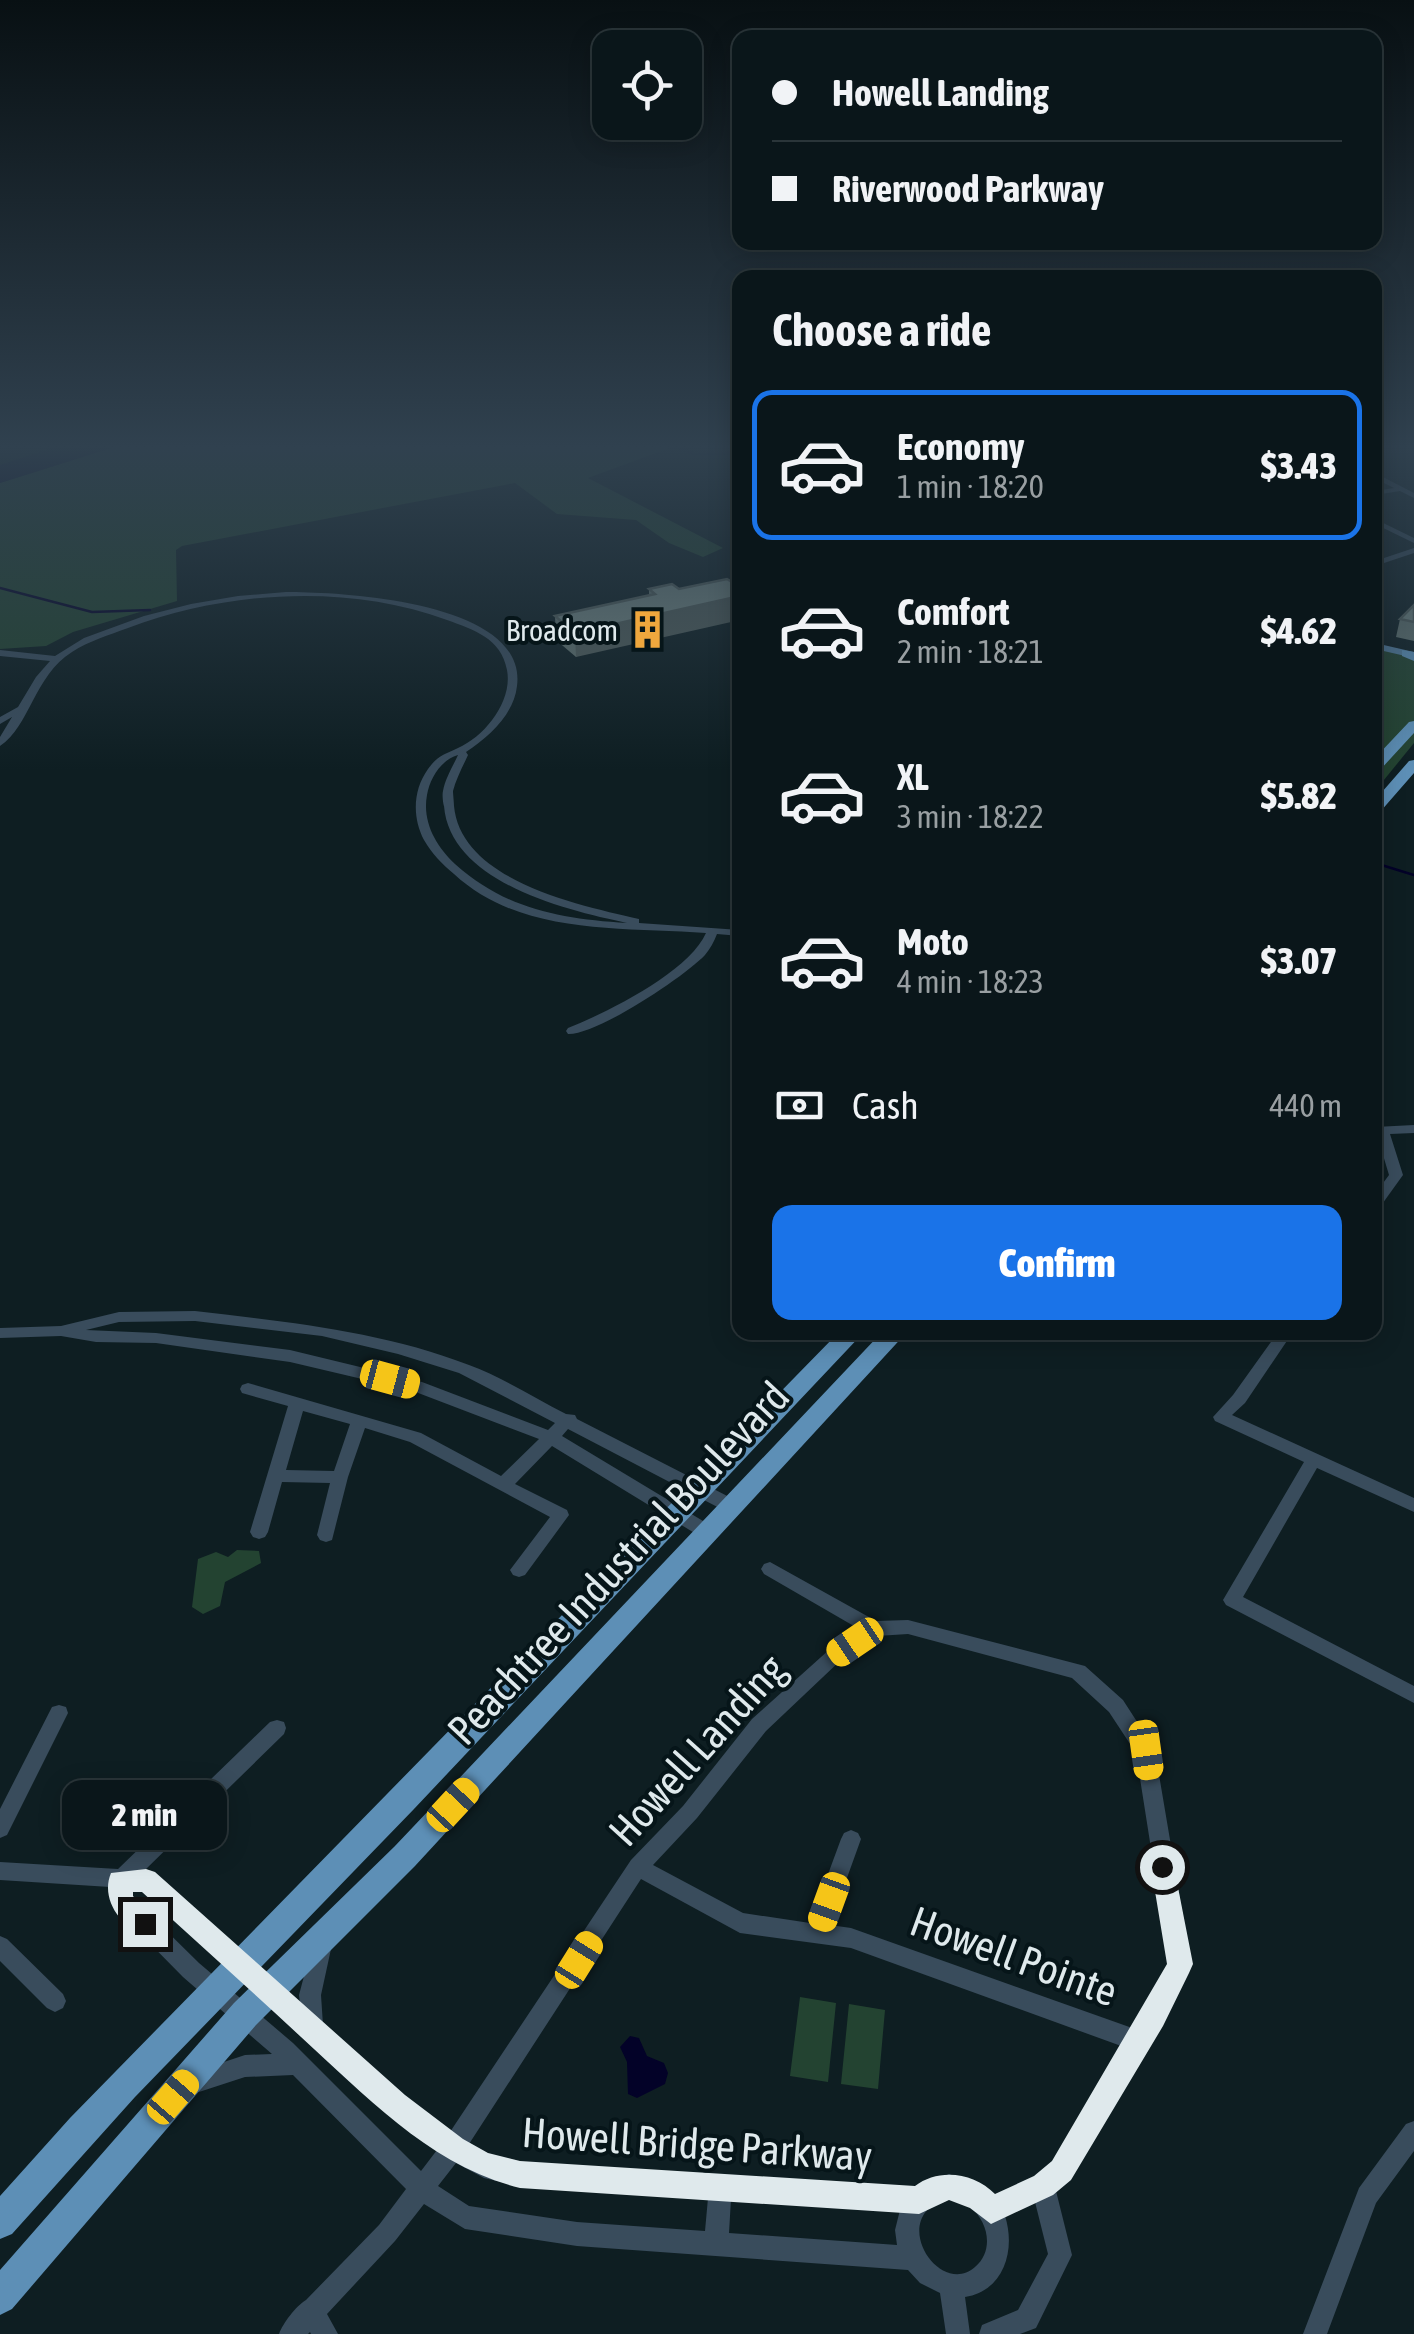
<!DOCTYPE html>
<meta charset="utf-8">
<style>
:root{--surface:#0a161a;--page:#131f23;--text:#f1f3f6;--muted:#999fa2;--line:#2a3539;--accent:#1a73e8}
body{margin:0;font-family:"Asap Condensed",sans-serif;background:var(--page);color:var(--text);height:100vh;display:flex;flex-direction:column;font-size:38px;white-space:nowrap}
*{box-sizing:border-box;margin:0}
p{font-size:32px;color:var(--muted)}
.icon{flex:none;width:55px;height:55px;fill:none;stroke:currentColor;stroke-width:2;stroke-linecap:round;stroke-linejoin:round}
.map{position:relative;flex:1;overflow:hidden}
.side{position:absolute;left:732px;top:270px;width:650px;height:1070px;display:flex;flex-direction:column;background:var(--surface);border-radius:20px;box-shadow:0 5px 25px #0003,0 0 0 2px var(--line)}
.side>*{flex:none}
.top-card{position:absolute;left:732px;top:30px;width:650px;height:220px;border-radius:20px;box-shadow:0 5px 25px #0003,0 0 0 2px var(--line);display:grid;align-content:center;height:220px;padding:0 40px;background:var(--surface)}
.tools{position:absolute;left:592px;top:30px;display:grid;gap:20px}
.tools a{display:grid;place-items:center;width:110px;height:110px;border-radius:20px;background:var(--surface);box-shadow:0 5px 25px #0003,0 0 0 2px var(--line);font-size:50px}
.end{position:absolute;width:45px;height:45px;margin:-22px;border:12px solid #dfe9ec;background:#111;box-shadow:0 0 0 5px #111}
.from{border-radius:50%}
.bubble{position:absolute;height:70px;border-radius:20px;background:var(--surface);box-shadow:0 5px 25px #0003,0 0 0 2px var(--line);font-size:32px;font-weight:800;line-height:70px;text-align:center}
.car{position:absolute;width:30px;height:60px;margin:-30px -15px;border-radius:12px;box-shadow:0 0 8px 2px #0007;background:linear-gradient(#f5c518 24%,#345 0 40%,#f5c518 0 76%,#345 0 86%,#f5c518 0)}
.top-card b{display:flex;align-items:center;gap:35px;height:95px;font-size:38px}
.top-card b+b{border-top:2px solid var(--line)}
.top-card i{width:25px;height:25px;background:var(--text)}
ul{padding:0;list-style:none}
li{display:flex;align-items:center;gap:30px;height:150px;margin:0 20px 15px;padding:0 20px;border:5px solid transparent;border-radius:20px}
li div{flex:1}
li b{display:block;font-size:38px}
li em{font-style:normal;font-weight:800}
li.current{border-color:var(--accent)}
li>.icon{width:90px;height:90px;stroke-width:1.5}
h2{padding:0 40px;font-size:45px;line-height:120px}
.pay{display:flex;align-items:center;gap:25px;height:110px;padding:0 40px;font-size:38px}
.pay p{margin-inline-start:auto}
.cta{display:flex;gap:20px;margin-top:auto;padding:20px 40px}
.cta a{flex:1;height:115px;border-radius:20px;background:var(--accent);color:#fff;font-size:40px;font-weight:800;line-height:115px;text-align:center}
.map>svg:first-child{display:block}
.green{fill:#234331}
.water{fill:#030228}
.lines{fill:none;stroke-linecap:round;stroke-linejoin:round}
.stream{stroke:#030228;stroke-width:2.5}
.minor{fill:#394c5c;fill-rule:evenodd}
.major{fill:#537c9d;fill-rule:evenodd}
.highway{fill:#5d8fb6;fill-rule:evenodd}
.wall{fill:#5f706d}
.shaded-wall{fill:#4e5b59}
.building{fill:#6f827f;stroke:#4e5b59;stroke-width:2.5}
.route{fill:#dfe9ec}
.labels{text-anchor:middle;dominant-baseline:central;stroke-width:8;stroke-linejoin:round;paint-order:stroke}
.far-poi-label{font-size:30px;fill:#dfe9ec;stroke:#061519;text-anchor:end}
.near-street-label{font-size:42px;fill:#dfe9ec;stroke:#061519}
</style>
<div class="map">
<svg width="1414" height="2334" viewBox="0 0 1414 2334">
<rect width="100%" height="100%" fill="#0e1e22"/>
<path class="green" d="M 127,443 L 683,443 L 588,478 L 723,548 L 703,557 L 669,543 L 636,520 L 557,514 L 515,483 L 182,546 L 176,550 L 177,601 L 73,632 L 46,646 L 0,649 L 0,483 Z
M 1375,647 L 1414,656 L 1414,743 L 1375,791 Z
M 237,1550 L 259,1551 L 261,1563 L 225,1582 L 220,1606 L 203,1614 L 192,1607 L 198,1559 L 216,1552 L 228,1557 Z
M 800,1997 L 836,2003 L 828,2082 L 790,2076 Z
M 849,2004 L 885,2010 L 878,2089 L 841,2084 Z"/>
<path class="water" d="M 67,443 L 127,443 L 0,483 L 0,465 Z
M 630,2036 L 639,2038 L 647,2056 L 664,2063 L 668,2073 L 665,2084 L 637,2098 L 628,2094 L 627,2062 L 620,2047 Z"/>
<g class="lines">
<path class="stream" d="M 668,443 L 694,454 L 740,453
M 0,588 L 92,612 L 150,610
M 1375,863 L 1414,875"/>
<path class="minor" d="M 1379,475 L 1414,493 L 1414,498 L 1400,491 L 1375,495 L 1375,491 L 1394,488 L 1376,479 L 1376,475 Z
M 1375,519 L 1414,538 L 1414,543 L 1375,524 Z
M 1414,548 L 1414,553 L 1375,566 L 1375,561 Z
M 286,592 C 341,592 528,601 517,686 C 514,714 489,737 466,752 L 468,755 C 463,766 456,779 453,791 C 453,794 454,802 454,806 C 461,881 579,905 639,919 L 639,923 L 740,930 L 740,936 L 717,934 C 714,942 710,949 705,955 C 684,977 597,1035 568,1034 L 566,1031 L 568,1028 C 606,1013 689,972 706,933 C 621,927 521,936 454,874 C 442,864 432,854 424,840 C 412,817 413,790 428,769 C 438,755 444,755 458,748 C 485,736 513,701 507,670 C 501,638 474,630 447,620 C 347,583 227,591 128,628 C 109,635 89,641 72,652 C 34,676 30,726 0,746 L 0,737 L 12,717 L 0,724 L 0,717 L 18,707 L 36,677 L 50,661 L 0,656 L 0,650 L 55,656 L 84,638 L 144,616 L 191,604 L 238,596 ZM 458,755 C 453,766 445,779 443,791 C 442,794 443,803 444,806 C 450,882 565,910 627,923 C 561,919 505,909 455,864 C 436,846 422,822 427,795 C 430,778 441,760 458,755 Z
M 1414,1125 L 1414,1133 L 1390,1134 L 1403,1175 L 1380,1207 L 1375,1209 L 1375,1194 L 1389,1175 L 1377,1135 L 1375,1135 L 1375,1127 Z
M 195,1311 C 287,1322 381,1331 469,1365 C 502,1377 534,1398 566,1414 L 575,1415 L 577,1419 L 739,1502 L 741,1507 L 739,1512 L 733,1514 L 727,1512 L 568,1429 L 562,1436 L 713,1527 L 716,1532 L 713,1537 L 707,1539 L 701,1537 L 552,1446 L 515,1484 L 567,1510 L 569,1515 L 525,1575 L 519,1577 L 513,1575 L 510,1570 L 550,1517 L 410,1442 L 365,1428 L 348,1477 L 332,1540 L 326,1542 L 320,1540 L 317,1535 L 330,1483 L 282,1482 L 268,1532 L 265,1537 L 259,1539 L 253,1537 L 250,1532 L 288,1406 L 242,1393 L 240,1389 L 242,1385 L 248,1383 L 421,1433 L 501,1476 L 539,1439 L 413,1391 L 290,1362 L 156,1343 L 96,1342 L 61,1336 L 0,1338 L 0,1328 L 61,1326 L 119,1312 ZM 195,1321 L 322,1336 L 398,1354 L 459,1373 L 555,1423 L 548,1430 L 422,1382 L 290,1350 L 156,1333 L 86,1330 L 119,1322 ZM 303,1411 L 350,1424 L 334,1471 L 286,1470 Z
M 1278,1332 L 1293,1332 L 1245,1403 L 1232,1415 L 1414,1498 L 1414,1512 L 1317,1468 L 1243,1597 L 1414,1686 L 1414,1703 L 1226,1605 L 1223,1600 L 1304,1462 L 1215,1421 L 1213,1417 L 1233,1395 Z
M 770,1562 L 876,1621 L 908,1620 L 1085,1666 L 1123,1700 L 1152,1745 L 1155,1751 L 1191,1964 L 1148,2050 L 1070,2179 L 1056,2191 L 1072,2255 L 1036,2328 L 1020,2334 L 979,2334 L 982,2325 L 1018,2310 L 1048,2254 L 1035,2202 L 1005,2216 C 1016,2250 1004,2291 965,2297 L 970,2334 L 946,2334 L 940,2293 L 920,2283 L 908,2270 L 577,2246 L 465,2229 L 424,2204 L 395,2241 L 327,2314 L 338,2334 L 311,2334 L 310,2332 L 308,2334 L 279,2334 C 283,2323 296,2306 306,2300 L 379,2225 L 406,2189 L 293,2075 L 245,2077 L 199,2092 L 191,2089 L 188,2081 L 191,2073 L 245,2055 L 272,2054 L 183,1977 L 115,1908 L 110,1887 L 0,1880 L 0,1862 L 118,1869 L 270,1722 L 277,1720 L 284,1722 L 286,1728 L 284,1734 L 145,1870 L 153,1873 L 300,2004 L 299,1995 L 313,1942 L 320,1939 L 327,1942 L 331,1949 L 321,1995 L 323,2025 L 404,2097 L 450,2132 L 631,1860 L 683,1806 L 752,1719 L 830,1649 L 859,1629 L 764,1574 L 761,1569 L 764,1564 ZM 908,1634 L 1072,1678 L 1109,1712 L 1136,1753 L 1169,1963 L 1135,2029 L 851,1928 L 830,1925 L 861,1839 L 858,1833 L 851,1830 L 844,1833 L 841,1839 L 810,1923 L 743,1913 L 653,1865 L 697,1818 L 766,1731 L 842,1659 L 877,1636 ZM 641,1879 L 740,1933 L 851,1948 L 1124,2047 L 1054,2163 L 1035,2178 L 993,2197 L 984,2188 L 949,2174 L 916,2188 L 519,2162 L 488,2155 L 469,2144 ZM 131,1889 L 142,1889 L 388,2113 L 437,2150 L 421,2171 L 293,2043 L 199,1963 L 132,1897 ZM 456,2163 L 484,2178 L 519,2186 L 708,2198 L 705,2231 L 577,2222 L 469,2206 L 438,2186 ZM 949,2198 C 956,2200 964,2202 970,2207 C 989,2222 994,2251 975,2267 C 939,2299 885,2215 949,2198 ZM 731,2199 L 900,2210 L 895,2230 L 897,2245 L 729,2233 Z
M 59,1705 L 66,1707 L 68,1713 L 7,1835 L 0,1838 L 0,1809 L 52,1707 Z
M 0,1936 L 7,1939 L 63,1994 L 66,2001 L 63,2008 L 55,2012 L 47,2008 L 0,1961 Z
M 1414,2121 L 1414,2151 L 1376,2203 L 1327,2334 L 1303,2334 L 1359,2188 L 1406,2124 Z"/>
<path class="major" d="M 1375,643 L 1414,652 L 1414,658 L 1375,649 Z"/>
<path class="highway" d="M 1402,650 L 1414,652 L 1414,661 L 1402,656 Z
M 1414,721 L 1414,733 L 1380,770 L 1375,771 L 1375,758 L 1409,722 Z
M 1414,760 L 1414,773 L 1380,812 L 1375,814 L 1375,800 L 1409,761 Z
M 839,1332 L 864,1332 L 414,1809 L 135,2097 L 12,2234 L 0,2239 L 0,2196 L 70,2118 Z
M 882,1332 L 907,1332 L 415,1866 L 256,2025 L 12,2309 L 0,2315 L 0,2270 L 234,2003 L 395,1846 Z"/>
</g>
<path class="wall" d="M 672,584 L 576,657 L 556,640 L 555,616 L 649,595 L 649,589 Z
M 1414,605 L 1414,641 L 1396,637 L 1400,619 Z"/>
<path class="shaded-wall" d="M 740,596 L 740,620 L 576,657 L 575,633 Z"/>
<path class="building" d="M 727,579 L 740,587 L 740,596 L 575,633 L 555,616 L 655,594 L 649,589 L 672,584 L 679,589 Z
M 1414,605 L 1414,622 L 1400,619 Z"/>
<linearGradient id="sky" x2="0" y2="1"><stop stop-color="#081013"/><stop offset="0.58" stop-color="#30414f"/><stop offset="1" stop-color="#30414f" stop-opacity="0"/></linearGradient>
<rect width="1414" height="770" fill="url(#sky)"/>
<path class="route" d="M 1162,1856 L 1171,1859 L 1174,1867 L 1193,1964 L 1189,1973 L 1163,2026 L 1071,2180 L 1053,2195 L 991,2224 L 970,2208 L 949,2200 L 919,2214 L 520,2188 C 431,2166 367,2097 301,2037 C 248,1988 195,1940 142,1892 L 133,1892 L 133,1896 L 157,1924 L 154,1933 L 145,1936 C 121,1927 100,1899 111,1873 L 146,1869 L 155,1872 L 405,2095 L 463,2139 L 488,2153 L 520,2161 L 915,2186 C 938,2168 974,2172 995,2194 L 1034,2176 L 1052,2161 L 1167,1964 L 1151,1867 L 1154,1859 Z"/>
<defs>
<symbol id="building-bare" viewBox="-9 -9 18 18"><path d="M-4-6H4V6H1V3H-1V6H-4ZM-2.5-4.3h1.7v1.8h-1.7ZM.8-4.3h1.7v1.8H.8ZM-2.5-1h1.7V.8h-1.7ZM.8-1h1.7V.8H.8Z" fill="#efa73d" stroke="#061519" stroke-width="2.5" paint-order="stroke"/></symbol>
</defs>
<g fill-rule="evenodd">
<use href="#building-bare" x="620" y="602" width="55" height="55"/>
</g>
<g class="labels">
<g class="far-poi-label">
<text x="618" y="630">Broadcom</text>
</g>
<g class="near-street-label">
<text transform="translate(618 1563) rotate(-47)">Peachtree Industrial Boulevard</text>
<text transform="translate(697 1750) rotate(-48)">Howell Landing</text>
<text transform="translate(1014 1956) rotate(20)">Howell Pointe</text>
<text transform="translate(697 2144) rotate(4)">Howell Bridge Parkway</text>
</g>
</g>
</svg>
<div class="tools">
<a><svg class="icon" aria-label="locate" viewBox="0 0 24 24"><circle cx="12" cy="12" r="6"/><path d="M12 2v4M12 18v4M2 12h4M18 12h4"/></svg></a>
</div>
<i class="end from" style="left:1162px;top:1867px"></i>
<i class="end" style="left:145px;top:1924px"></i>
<div class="bubble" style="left:62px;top:1780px;width:165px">2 min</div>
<i class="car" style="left:390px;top:1379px;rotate:105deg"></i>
<i class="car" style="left:855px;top:1642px;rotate:236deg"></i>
<i class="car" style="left:1146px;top:1750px;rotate:172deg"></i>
<i class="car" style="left:453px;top:1805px;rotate:43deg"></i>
<i class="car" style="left:829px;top:1902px;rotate:200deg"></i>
<i class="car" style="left:579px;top:1960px;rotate:32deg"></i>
<i class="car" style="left:173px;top:2097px;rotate:41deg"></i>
<div class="top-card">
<b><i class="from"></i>Howell Landing</b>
<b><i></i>Riverwood Parkway</b>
</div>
<section class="side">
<h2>Choose a ride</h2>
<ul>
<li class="current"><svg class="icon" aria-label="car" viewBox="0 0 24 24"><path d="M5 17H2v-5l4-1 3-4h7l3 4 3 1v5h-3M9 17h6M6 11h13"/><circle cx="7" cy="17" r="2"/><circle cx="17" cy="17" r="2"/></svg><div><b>Economy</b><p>1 min · 18:20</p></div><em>$3.43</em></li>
<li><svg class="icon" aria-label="car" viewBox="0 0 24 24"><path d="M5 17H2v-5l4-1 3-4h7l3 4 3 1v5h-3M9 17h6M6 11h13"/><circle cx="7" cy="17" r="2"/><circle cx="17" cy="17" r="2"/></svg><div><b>Comfort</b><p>2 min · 18:21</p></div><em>$4.62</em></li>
<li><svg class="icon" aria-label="car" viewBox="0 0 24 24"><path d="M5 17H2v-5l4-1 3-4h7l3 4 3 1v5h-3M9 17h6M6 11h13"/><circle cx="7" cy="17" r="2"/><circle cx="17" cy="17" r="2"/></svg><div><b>XL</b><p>3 min · 18:22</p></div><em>$5.82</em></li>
<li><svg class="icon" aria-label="car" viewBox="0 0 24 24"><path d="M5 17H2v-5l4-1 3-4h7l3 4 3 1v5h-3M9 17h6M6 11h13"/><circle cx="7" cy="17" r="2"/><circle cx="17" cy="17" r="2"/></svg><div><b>Moto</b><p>4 min · 18:23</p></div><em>$3.07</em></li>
</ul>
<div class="pay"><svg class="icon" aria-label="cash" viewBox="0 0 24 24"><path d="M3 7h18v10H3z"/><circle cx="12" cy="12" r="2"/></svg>Cash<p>440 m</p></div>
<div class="cta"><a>Confirm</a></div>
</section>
</div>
